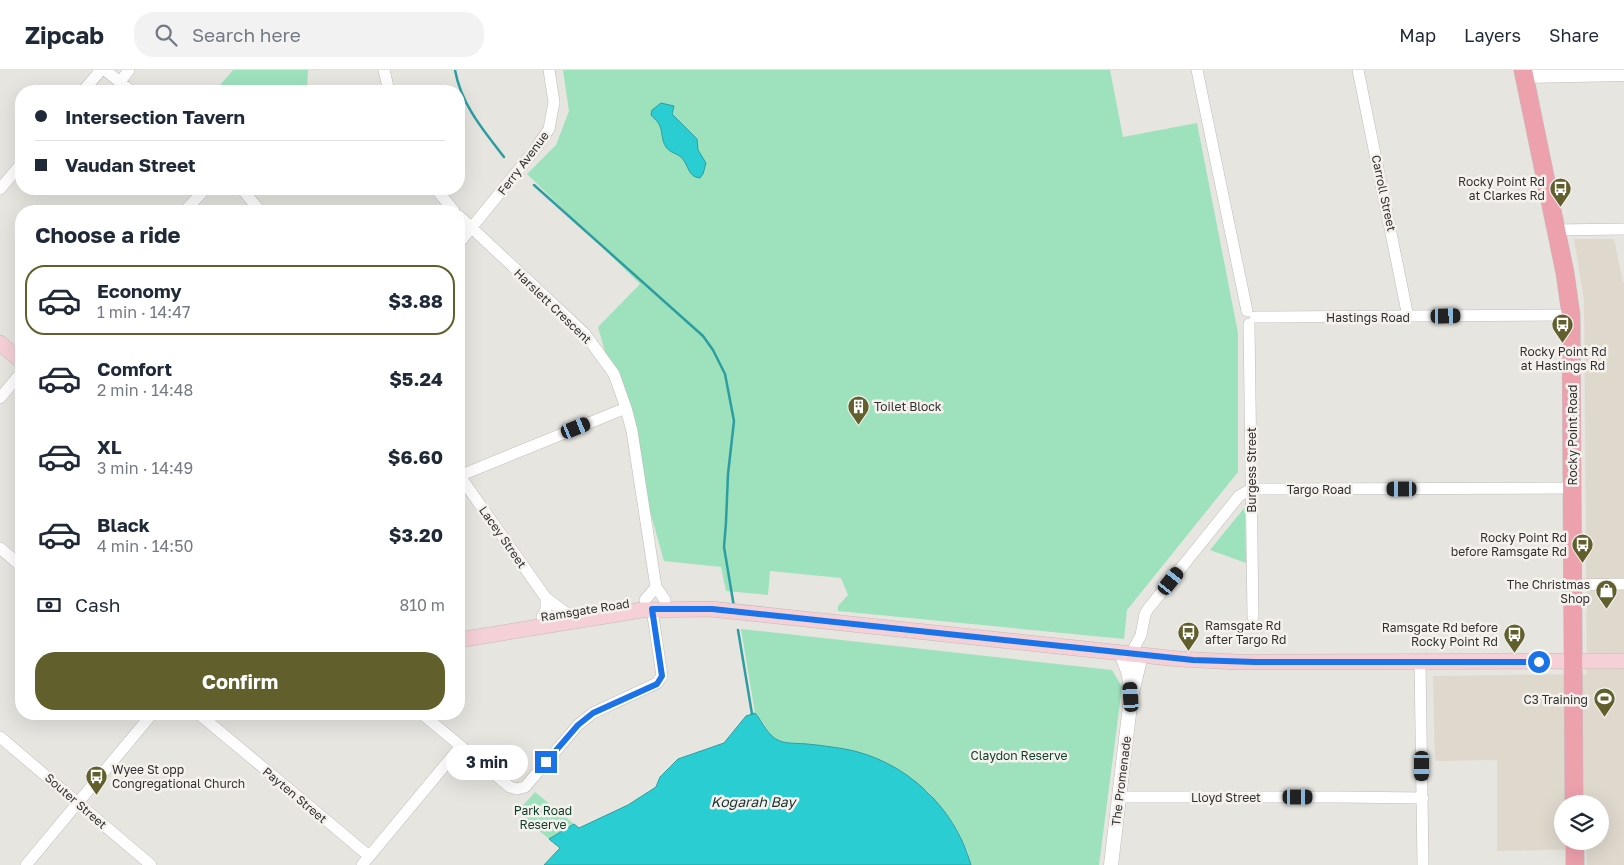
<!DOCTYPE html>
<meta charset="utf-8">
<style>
:root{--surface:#fff;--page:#f2f2f3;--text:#1f2937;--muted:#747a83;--line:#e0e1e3;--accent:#615f2c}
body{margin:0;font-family:"Golos Text",sans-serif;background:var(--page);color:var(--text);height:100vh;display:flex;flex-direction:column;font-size:19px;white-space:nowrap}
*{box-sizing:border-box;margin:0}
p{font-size:16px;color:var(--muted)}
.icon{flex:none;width:28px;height:28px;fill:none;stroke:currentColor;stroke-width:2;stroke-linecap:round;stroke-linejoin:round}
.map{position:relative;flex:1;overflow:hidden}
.panel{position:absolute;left:15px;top:135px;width:450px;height:515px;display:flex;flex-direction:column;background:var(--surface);border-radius:20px;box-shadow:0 5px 20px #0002}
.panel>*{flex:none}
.banner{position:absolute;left:15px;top:15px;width:450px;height:110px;border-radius:20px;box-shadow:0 5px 20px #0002;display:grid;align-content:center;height:110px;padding:0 20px;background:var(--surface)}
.fabs{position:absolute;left:1554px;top:725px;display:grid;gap:10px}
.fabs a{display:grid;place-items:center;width:55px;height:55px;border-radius:50%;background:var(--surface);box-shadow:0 5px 20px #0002;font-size:25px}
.end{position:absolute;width:22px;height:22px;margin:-11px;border:6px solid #1a73e8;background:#fff;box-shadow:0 0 0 2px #fff}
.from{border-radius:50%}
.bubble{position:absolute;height:35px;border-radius:18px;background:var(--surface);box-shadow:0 5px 20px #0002;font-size:16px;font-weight:700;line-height:35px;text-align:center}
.car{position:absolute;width:15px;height:30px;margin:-15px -8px;border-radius:6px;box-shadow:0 0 4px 1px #0007;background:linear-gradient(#222 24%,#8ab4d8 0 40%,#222 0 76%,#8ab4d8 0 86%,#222 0)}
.banner b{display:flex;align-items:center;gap:18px;height:48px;font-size:19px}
.banner b+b{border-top:1px solid var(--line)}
.banner i{width:12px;height:12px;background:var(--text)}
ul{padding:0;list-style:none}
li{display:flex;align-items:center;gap:15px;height:70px;margin:0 10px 8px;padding:0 10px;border:2px solid transparent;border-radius:20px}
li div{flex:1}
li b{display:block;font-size:19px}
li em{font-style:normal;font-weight:700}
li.active{border-color:var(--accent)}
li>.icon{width:45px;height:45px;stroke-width:1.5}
h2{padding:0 20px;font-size:22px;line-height:60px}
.pay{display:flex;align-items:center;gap:12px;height:55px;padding:0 20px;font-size:19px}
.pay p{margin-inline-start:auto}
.primary-button{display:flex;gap:10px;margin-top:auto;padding:10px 20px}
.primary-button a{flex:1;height:58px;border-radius:20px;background:var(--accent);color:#fff;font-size:20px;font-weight:700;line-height:58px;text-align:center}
header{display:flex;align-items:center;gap:30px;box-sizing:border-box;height:70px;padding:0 25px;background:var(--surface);border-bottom:1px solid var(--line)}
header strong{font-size:24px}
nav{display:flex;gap:28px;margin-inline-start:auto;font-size:18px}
.search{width:350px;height:45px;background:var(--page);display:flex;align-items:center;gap:12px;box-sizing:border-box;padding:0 18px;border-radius:20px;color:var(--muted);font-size:19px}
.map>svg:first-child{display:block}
.built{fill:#ded8cd;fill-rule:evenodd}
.green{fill:#9ee1bd}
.water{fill:#2acdd2;stroke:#2c9ea1}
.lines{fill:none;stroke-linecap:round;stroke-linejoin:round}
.stream{stroke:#2c9ea1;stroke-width:2.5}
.minor-casing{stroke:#bebcb8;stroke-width:12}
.tertiary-casing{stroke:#bebcb8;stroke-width:15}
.secondary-casing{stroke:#bebcb8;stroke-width:16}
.primary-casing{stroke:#c2c1c1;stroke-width:19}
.minor{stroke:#fff;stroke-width:11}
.tertiary{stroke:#fff;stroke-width:14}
.secondary{stroke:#f5d0d6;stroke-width:15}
.primary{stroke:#eca1ad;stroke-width:18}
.route{stroke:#1a73e8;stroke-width:6}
.labels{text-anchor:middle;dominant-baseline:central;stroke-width:5;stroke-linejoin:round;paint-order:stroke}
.street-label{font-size:12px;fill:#323130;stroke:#f5f2ee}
.poi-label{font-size:12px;fill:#323130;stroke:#f5f2ee;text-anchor:end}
.park-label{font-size:12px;fill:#0d3c28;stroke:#f5f2ee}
.water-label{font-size:14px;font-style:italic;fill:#1a3333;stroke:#f5f2ee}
</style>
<header>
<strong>Zipcab</strong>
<div class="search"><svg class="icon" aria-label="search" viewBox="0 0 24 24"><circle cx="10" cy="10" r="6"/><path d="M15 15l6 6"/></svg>Search here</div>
<nav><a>Map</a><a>Layers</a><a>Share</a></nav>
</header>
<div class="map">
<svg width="1624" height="795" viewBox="0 0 1624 795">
<rect width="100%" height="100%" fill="#e7e5e0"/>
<path class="built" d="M 1574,169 L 1614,169 L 1623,212 L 1624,212 L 1624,795 L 1587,795 L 1586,779 L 1497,781 L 1497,690 L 1435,691 L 1433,606 L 1587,604 L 1584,230 ZM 1562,734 L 1600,734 L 1600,771 L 1562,771 Z"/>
<path class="green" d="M 233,0 L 309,0 L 308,0 L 307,21 L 215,21 Z
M 563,0 L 1110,0 L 1123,67 L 1197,53 L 1238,263 L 1238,402 L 1127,540 L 1124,569 L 838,541 L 838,536 L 848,525 L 841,508 L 770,501 L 768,525 L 726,521 L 721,497 L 664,491 L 598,257 L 640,214 L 527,104 L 556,75 L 569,41 Z
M 1245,437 L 1246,493 L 1210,480 Z
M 741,559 L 1112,600 L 1122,617 L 1099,795 L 971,795 L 968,782 L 953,753 L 928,721 L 847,679 L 780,672 L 770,664 L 764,654 L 755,643 Z
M 535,722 L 574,754 L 549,769 L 517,742 Z"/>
<path class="water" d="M 661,33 L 674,36 L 672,44 L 697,69 L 698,80 L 706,93 L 703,104 L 700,108 C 688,107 689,96 682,88 C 677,83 670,83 666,77 C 661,70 663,61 659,54 C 657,50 653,48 651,45 L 652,40 Z
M 755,643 C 763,652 768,667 780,671 C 787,674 799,673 807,674 C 819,675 832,677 845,679 C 905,690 955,737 971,795 L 544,795 L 560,778 L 549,769 L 574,754 L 579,758 L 628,735 L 656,717 L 660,707 L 678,689 L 724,673 L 746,646 Z"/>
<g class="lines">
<path class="stream" d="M 455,0 C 461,34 483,60 504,87
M 534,115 L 703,266 L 713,280 L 725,304 L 734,351 L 728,404 L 726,452 L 724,477 L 734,537
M 738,560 L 752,644"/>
<defs>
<path id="minor" d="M 105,0 L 131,21
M 384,0 L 389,21
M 1197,0 L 1247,241
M 1358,0 L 1408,247
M 120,12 L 129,0
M 83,21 L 101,0
M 0,119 L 21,94
M 242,119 L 260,141
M 436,119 L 454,141
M 185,141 L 205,119
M 459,146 L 585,264 L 614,304 L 626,338 L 632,361 L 656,517 L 665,530
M 1556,160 L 1624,159
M 459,173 L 534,81 L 549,59 L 554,32 L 549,0
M 1255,247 L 1571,245
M 1249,254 L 1253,547
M 0,328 L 21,303
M 459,405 L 546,528 L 566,543
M 459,406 L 626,338
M 0,478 L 21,496
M 1573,515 L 1624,514
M 645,530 L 656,517
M 542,547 L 546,540 L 546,528
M 1131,584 L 1141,565 L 1145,544 L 1148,539 L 1239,426 L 1251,419 L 1572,418
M 1420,592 L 1423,795
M 199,644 L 369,786
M 422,644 L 510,717 L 517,719 L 525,717 L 578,655 L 593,643 L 657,613 L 662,606 L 652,539
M 0,667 L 151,795
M 1119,727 L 1338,727 L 1423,728
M 26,795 L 152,644
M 362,795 L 461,676"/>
<path id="tertiary" d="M 1524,6 L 1624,4
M 1121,583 L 1129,604 L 1130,617
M 1111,795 L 1131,627 L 1141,585"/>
<path id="secondary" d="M 0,273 L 21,291
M 459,570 L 642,540 L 711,539 L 1141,585 L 1179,589 L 1237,592 L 1624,591"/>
<path id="primary" d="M 1523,0 L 1565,203 L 1571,245 L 1574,734
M 1575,771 L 1575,795"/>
</defs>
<use href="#minor" class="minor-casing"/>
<use href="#tertiary" class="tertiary-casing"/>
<use href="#secondary" class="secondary-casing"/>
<use href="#primary" class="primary-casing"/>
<use href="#minor" class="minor"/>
<use href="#tertiary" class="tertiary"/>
<use href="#secondary" class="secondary"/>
<use href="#primary" class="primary"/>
</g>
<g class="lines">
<path class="route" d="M 546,692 L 578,655 L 593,643 L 657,614 L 662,606 L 652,539 L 712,539 L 1193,590 L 1255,592 L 1539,592"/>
</g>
<defs>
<symbol id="bus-pin" viewBox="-11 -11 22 30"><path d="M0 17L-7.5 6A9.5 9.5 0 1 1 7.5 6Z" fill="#615f2c" stroke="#f5f2ee"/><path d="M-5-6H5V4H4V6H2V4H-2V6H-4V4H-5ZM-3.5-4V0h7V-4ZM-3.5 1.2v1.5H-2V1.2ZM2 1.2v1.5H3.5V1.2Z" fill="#fff"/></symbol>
<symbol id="building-pin" viewBox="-11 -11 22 30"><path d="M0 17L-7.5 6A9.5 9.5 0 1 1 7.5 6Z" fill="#615f2c" stroke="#f5f2ee"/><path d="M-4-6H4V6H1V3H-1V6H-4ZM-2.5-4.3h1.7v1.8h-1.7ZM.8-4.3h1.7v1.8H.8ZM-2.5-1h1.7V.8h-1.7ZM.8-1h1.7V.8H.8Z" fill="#fff"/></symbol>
<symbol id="shop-pin" viewBox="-11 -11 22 30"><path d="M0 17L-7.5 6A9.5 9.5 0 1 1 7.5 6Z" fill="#615f2c" stroke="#f5f2ee"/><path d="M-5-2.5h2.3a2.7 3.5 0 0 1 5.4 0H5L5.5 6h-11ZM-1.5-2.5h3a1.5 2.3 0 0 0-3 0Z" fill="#fff"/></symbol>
<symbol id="stadium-pin" viewBox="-11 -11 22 30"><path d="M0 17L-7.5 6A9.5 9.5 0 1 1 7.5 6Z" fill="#615f2c" stroke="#f5f2ee"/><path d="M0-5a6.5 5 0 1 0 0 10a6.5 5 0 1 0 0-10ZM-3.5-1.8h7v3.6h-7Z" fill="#fff"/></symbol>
</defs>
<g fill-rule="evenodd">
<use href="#bus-pin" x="1548" y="106" width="25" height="34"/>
<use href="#bus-pin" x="1550" y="242" width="25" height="34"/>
<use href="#building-pin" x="846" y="324" width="25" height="34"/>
<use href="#bus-pin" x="1570" y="462" width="25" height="34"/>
<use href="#shop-pin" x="1594" y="508" width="25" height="34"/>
<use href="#bus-pin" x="1176" y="550" width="25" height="34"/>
<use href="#bus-pin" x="1502" y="552" width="25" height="34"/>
<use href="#stadium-pin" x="1592" y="616" width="25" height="34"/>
<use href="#bus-pin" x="84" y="694" width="25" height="34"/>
</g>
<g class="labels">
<g class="street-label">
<text transform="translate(523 93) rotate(-53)">Ferry Avenue</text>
<text transform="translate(1384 123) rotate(78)">Carroll Street</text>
<text transform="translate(553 236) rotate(44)">Harslett Crescent</text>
<text x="1368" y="247">Hastings Road</text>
<text transform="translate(1572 365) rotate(-90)">Rocky Point Road</text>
<text transform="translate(1251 400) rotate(-90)">Burgess Street</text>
<text x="1319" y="419">Targo Road</text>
<text transform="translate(503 467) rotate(55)">Lacey Street</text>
<text transform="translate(585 540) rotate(-9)">Ramsgate Road</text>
<text transform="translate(1121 711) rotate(-83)">The Promenade</text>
<text transform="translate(295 725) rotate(40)">Payten Street</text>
<text x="1226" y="727">Lloyd Street</text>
<text transform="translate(76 731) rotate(41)">Souter Street</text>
</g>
<g class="poi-label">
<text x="1545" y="111">Rocky Point Rd<tspan x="1545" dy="14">at Clarkes Rd</tspan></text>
<text x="1563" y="281" text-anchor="middle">Rocky Point Rd<tspan x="1563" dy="14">at Hastings Rd</tspan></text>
<text x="874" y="336" text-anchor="start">Toilet Block</text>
<text x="1567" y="467">Rocky Point Rd<tspan x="1567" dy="14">before Ramsgate Rd</tspan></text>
<text x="1590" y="514">The Christmas<tspan x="1590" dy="14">Shop</tspan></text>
<text x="1205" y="555" text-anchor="start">Ramsgate Rd<tspan x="1205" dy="14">after Targo Rd</tspan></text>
<text x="1498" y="557">Ramsgate Rd before<tspan x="1498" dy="14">Rocky Point Rd</tspan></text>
<text x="1588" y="629">C3 Training</text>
<text x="112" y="699" text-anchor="start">Wyee St opp<tspan x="112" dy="14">Congregational Church</tspan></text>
</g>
<g class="park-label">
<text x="1019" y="685">Claydon Reserve</text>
<text x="543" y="740">Park Road<tspan x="543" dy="14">Reserve</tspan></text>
</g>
<g class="water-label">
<text x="753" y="731">Kogarah Bay</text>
</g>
</g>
</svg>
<div class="fabs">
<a><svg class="icon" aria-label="layers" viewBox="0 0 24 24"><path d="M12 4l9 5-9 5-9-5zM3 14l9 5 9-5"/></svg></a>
</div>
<i class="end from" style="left:1539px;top:592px"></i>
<i class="end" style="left:546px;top:692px"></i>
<div class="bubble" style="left:446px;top:675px;width:82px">3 min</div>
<i class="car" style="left:1446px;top:246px;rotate:89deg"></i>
<i class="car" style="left:576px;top:358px;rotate:68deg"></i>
<i class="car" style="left:1402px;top:419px;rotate:270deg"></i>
<i class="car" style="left:1171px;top:511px;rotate:39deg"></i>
<i class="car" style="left:1131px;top:627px;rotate:356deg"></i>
<i class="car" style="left:1422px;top:696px;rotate:180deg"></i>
<i class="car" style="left:1298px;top:727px;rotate:90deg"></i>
<div class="banner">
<b><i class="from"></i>Intersection Tavern</b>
<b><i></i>Vaudan Street</b>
</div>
<section class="panel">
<h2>Choose a ride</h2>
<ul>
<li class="active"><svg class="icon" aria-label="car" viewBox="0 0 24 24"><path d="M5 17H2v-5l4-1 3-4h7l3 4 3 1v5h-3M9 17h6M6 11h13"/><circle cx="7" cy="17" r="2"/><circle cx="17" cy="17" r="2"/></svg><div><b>Economy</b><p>1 min · 14:47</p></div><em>$3.88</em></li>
<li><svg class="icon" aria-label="car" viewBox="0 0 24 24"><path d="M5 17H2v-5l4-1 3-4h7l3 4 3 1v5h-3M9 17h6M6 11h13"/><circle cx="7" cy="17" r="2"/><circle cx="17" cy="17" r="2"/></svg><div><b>Comfort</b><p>2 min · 14:48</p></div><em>$5.24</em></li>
<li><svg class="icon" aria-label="car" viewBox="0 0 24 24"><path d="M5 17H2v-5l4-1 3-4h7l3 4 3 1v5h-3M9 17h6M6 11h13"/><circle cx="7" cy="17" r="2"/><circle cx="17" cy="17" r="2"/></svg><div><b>XL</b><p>3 min · 14:49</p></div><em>$6.60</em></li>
<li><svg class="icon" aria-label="car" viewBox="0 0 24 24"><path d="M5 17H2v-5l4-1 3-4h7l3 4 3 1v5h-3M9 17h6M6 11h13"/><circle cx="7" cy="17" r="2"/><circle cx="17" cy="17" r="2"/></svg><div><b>Black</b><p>4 min · 14:50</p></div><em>$3.20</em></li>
</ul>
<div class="pay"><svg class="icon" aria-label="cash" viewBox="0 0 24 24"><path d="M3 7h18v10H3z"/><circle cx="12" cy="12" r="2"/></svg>Cash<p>810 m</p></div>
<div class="primary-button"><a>Confirm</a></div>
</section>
</div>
